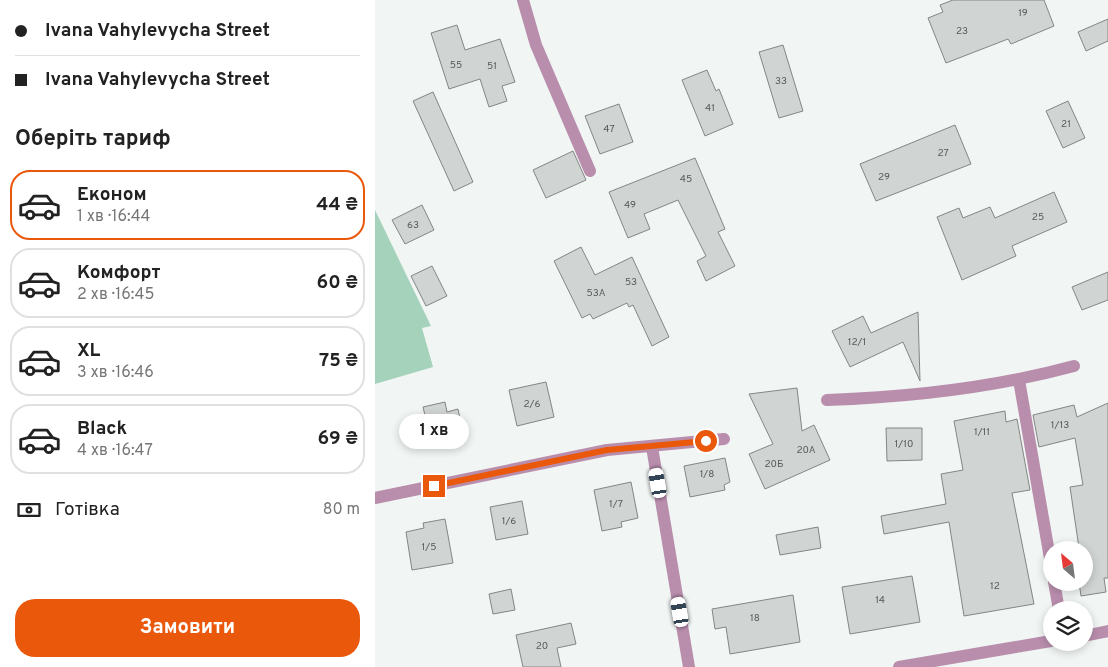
<!DOCTYPE html>
<html lang="uk">
<meta charset="utf-8">
<style>
:root{--surface:#fff;--page:#f6f6f6;--text:#222;--muted:#767676;--line:#e0e0e0;--accent:#ea580c}
body{margin:0;font-family:Overpass,sans-serif;background:var(--page);color:var(--text);height:100vh;display:flex;flex-direction:column;font-size:19px;white-space:nowrap}
*{box-sizing:border-box;margin:0}
p{font-size:16px;color:var(--muted)}
.icon{flex:none;width:28px;height:28px;fill:none;stroke:currentColor;stroke-width:2;stroke-linecap:round;stroke-linejoin:round}
.map{position:relative;flex:1;overflow:hidden}
.side{display:flex;flex-direction:column;background:var(--surface);width:375px}
.side>*{flex:none}
.top-card{display:grid;align-content:center;height:110px;padding:0 15px;background:var(--surface)}
.needle{width:32px;rotate:332deg}
.buttons{position:absolute;left:668px;top:541px;display:grid;gap:10px}
.buttons a{display:grid;place-items:center;width:50px;height:50px;border-radius:50%;background:var(--surface);box-shadow:0 2px 8px #0003;font-size:25px}
.end{position:absolute;width:22px;height:22px;margin:-11px;border:6px solid #ea580c;background:#fff;box-shadow:0 0 0 2px #fff}
.from{border-radius:50%}
.bubble{position:absolute;height:35px;border-radius:18px;background:var(--surface);box-shadow:0 2px 8px #0003;font-size:16px;font-weight:700;line-height:35px;text-align:center}
.car{position:absolute;width:15px;height:30px;margin:-15px -8px;border-radius:6px;box-shadow:0 0 4px 1px #0007;background:linear-gradient(#fff 24%,#345 0 40%,#fff 0 76%,#345 0 86%,#fff 0)}
.top-card b{display:flex;align-items:center;gap:18px;height:48px;font-size:19px}
.top-card b+b{border-top:1px solid var(--line)}
.top-card i{width:12px;height:12px;background:var(--text)}
ul{padding:0;list-style:none}
li{display:flex;align-items:center;gap:15px;height:70px;margin:0 10px 8px;padding:0 5px;border:2px solid var(--line);border-radius:20px}
li div{flex:1}
li b{display:block;font-size:19px}
li em{font-style:normal;font-weight:700}
li.current{border-color:var(--accent)}
li>.icon{width:45px;height:45px;stroke-width:1.5}
h2{padding:0 15px;font-size:22px;line-height:60px}
.pay{display:flex;align-items:center;gap:12px;height:55px;padding:0 15px;font-size:19px}
.pay p{margin-inline-start:auto}
.primary-button{display:flex;gap:10px;margin-top:auto;padding:10px 15px}
.primary-button a{flex:1;height:58px;border-radius:20px;background:var(--accent);color:#fff;font-size:20px;font-weight:700;line-height:58px;text-align:center}
main{display:flex;flex:1;min-height:0}
.map>svg:first-child{display:block}
.green{fill:#a4d2ba}
.building{fill:#d0d4d2;stroke:#838684}
.lines{fill:none;stroke-linecap:round;stroke-linejoin:round}
.lane{stroke:#b98ead;stroke-width:12}
.street{stroke:#b98ead;stroke-width:12}
.route{stroke:#ea580c;stroke-width:6}
.labels{text-anchor:middle;dominant-baseline:central;stroke-width:4.5;stroke-linejoin:round;paint-order:stroke}
.number-label{font-size:10px;fill:#575a58}
</style>
<main>
<section class="side">
<div class="top-card">
<b><i class="from"></i>Ivana Vahylevycha Street</b>
<b><i></i>Ivana Vahylevycha Street</b>
</div>
<h2>Оберіть тариф</h2>
<ul>
<li class="current"><svg class="icon" aria-label="car" viewBox="0 0 24 24"><path d="M5 17H2v-5l4-1 3-4h7l3 4 3 1v5h-3M9 17h6M6 11h13"/><circle cx="7" cy="17" r="2"/><circle cx="17" cy="17" r="2"/></svg><div><b>Економ</b><p>1 хв · 16:44</p></div><em>44 ₴</em></li>
<li><svg class="icon" aria-label="car" viewBox="0 0 24 24"><path d="M5 17H2v-5l4-1 3-4h7l3 4 3 1v5h-3M9 17h6M6 11h13"/><circle cx="7" cy="17" r="2"/><circle cx="17" cy="17" r="2"/></svg><div><b>Комфорт</b><p>2 хв · 16:45</p></div><em>60 ₴</em></li>
<li><svg class="icon" aria-label="car" viewBox="0 0 24 24"><path d="M5 17H2v-5l4-1 3-4h7l3 4 3 1v5h-3M9 17h6M6 11h13"/><circle cx="7" cy="17" r="2"/><circle cx="17" cy="17" r="2"/></svg><div><b>XL</b><p>3 хв · 16:46</p></div><em>75 ₴</em></li>
<li><svg class="icon" aria-label="car" viewBox="0 0 24 24"><path d="M5 17H2v-5l4-1 3-4h7l3 4 3 1v5h-3M9 17h6M6 11h13"/><circle cx="7" cy="17" r="2"/><circle cx="17" cy="17" r="2"/></svg><div><b>Black</b><p>4 хв · 16:47</p></div><em>69 ₴</em></li>
</ul>
<div class="pay"><svg class="icon" aria-label="cash" viewBox="0 0 24 24"><path d="M3 7h18v10H3z"/><circle cx="12" cy="12" r="2"/></svg>Готівка<p>80 m</p></div>
<div class="primary-button"><a>Замовити</a></div>
</section>
<div class="map">
<svg width="733" height="667" viewBox="0 0 733 667">
<rect width="100%" height="100%" fill="#f1f5f3"/>
<path class="green" d="M 0,210 L 56,326 L 47,328 L 58,367 L 0,384 Z"/>
<path class="building" d="M 578,0 L 669,0 L 679,26 L 636,44 L 633,39 L 571,63 L 553,18 L 568,12 L 565,5 Z
M 733,19 L 733,41 L 711,51 L 703,32 Z
M 82,25 L 90,50 L 125,39 L 140,82 L 127,86 L 132,101 L 114,107 L 105,79 L 74,89 L 56,33 Z
M 408,45 L 428,111 L 404,118 L 384,52 Z
M 332,70 L 341,91 L 344,89 L 358,124 L 330,136 L 307,80 Z
M 58,92 L 98,182 L 79,191 L 38,101 Z
M 693,101 L 710,138 L 688,148 L 671,111 Z
M 244,104 L 258,142 L 225,154 L 210,116 Z
M 580,125 L 596,164 L 501,201 L 485,164 Z
M 198,151 L 211,180 L 171,198 L 158,170 Z
M 320,158 L 350,229 L 343,232 L 360,266 L 331,281 L 322,261 L 331,256 L 303,200 L 269,214 L 275,229 L 253,238 L 234,192 Z
M 679,192 L 692,222 L 637,246 L 641,256 L 587,280 L 562,217 L 584,208 L 588,218 L 615,207 L 620,218 Z
M 47,205 L 59,230 L 30,244 L 17,220 Z
M 206,247 L 220,275 L 257,257 L 294,337 L 277,346 L 258,305 L 254,307 L 252,303 L 218,319 L 215,314 L 207,318 L 179,261 Z
M 57,266 L 72,296 L 51,306 L 36,276 Z
M 733,272 L 733,300 L 707,310 L 697,287 Z
M 543,312 L 545,381 L 528,342 L 475,367 L 457,331 L 488,316 L 496,333 Z
M 171,382 L 179,417 L 142,426 L 134,390 Z
M 422,388 L 427,431 L 439,425 L 455,460 L 390,489 L 374,454 L 398,444 L 374,394 Z
M 70,402 L 72,412 L 83,409 L 89,438 L 57,445 L 48,407 Z
M 733,403 L 733,578 L 729,578 L 731,592 L 706,596 L 704,582 L 709,582 L 709,550 L 698,550 L 704,548 L 695,487 L 708,485 L 700,438 L 664,447 L 658,415 L 699,405 L 702,417 Z
M 630,411 L 631,422 L 642,419 L 655,490 L 637,493 L 659,604 L 589,616 L 574,522 L 509,534 L 506,516 L 571,504 L 566,474 L 588,470 L 579,421 Z
M 511,428 L 547,428 L 547,460 L 512,461 Z
M 350,458 L 355,482 L 349,485 L 350,490 L 315,497 L 309,466 Z
M 256,482 L 263,518 L 246,522 L 247,527 L 227,531 L 219,490 Z
M 147,501 L 153,534 L 121,540 L 115,507 Z
M 70,519 L 78,563 L 37,570 L 31,532 L 49,528 L 48,523 Z
M 443,527 L 446,548 L 405,555 L 401,535 Z
M 537,576 L 545,622 L 475,634 L 467,587 Z
M 136,589 L 140,610 L 118,614 L 114,594 Z
M 418,595 L 425,642 L 355,654 L 351,627 L 340,629 L 337,609 Z
M 196,623 L 201,644 L 182,648 L 186,667 L 148,667 L 141,635 Z"/>
<g class="lines">
<path class="lane" d="M 148,0 L 161,45 L 215,171"/>
<path class="street" d="M 644,380 L 676,564
M 452,400 C 536,397 618,388 699,366
M 277,447 L 314,667
M 0,498 L 232,450 L 349,439
M 679,582 L 684,610
M 709,636 L 733,631
M 524,667 L 676,641"/>
</g>
<g class="lines">
<path class="route" d="M 59,486 L 232,450 L 331,441"/>
</g>
<g class="labels">
<g class="number-label">
<text x="648" y="13">19</text>
<text x="587" y="31">23</text>
<text x="81" y="65">55</text>
<text x="117" y="66">51</text>
<text x="406" y="81">33</text>
<text x="335" y="108">41</text>
<text x="691" y="124">21</text>
<text x="234" y="129">47</text>
<text x="568" y="153">27</text>
<text x="509" y="177">29</text>
<text x="311" y="179">45</text>
<text x="255" y="205">49</text>
<text x="663" y="217">25</text>
<text x="38" y="225">63</text>
<text x="256" y="282">53</text>
<text x="221" y="293">53А</text>
<text x="482" y="342">12/1</text>
<text x="157" y="404">2/6</text>
<text x="685" y="425">1/13</text>
<text x="607" y="432">1/11</text>
<text x="529" y="444">1/10</text>
<text x="431" y="450">20А</text>
<text x="399" y="464">20Б</text>
<text x="332" y="474">1/8</text>
<text x="241" y="504">1/7</text>
<text x="134" y="521">1/6</text>
<text x="54" y="547">1/5</text>
<text x="620" y="586">12</text>
<text x="505" y="600">14</text>
<text x="380" y="618">18</text>
<text x="167" y="646">20</text>
</g>
</g>
</svg>
<div class="buttons">
<a><svg class="needle" viewBox="-14 -14 28 28"><path d="M0-13l5 13h-10z" fill="#e53935"/><path d="M0 13l5-13h-10z" fill="#767676"/></svg></a>
<a><svg class="icon" aria-label="layers" viewBox="0 0 24 24"><path d="M12 4l9 5-9 5-9-5zM3 14l9 5 9-5"/></svg></a>
</div>
<i class="end from" style="left:331px;top:441px"></i>
<i class="end" style="left:59px;top:486px"></i>
<div class="bubble" style="left:24px;top:414px;width:70px">1 хв</div>
<i class="car" style="left:283px;top:483px;rotate:350deg"></i>
<i class="car" style="left:305px;top:612px;rotate:350deg"></i>
</div>
</main>
